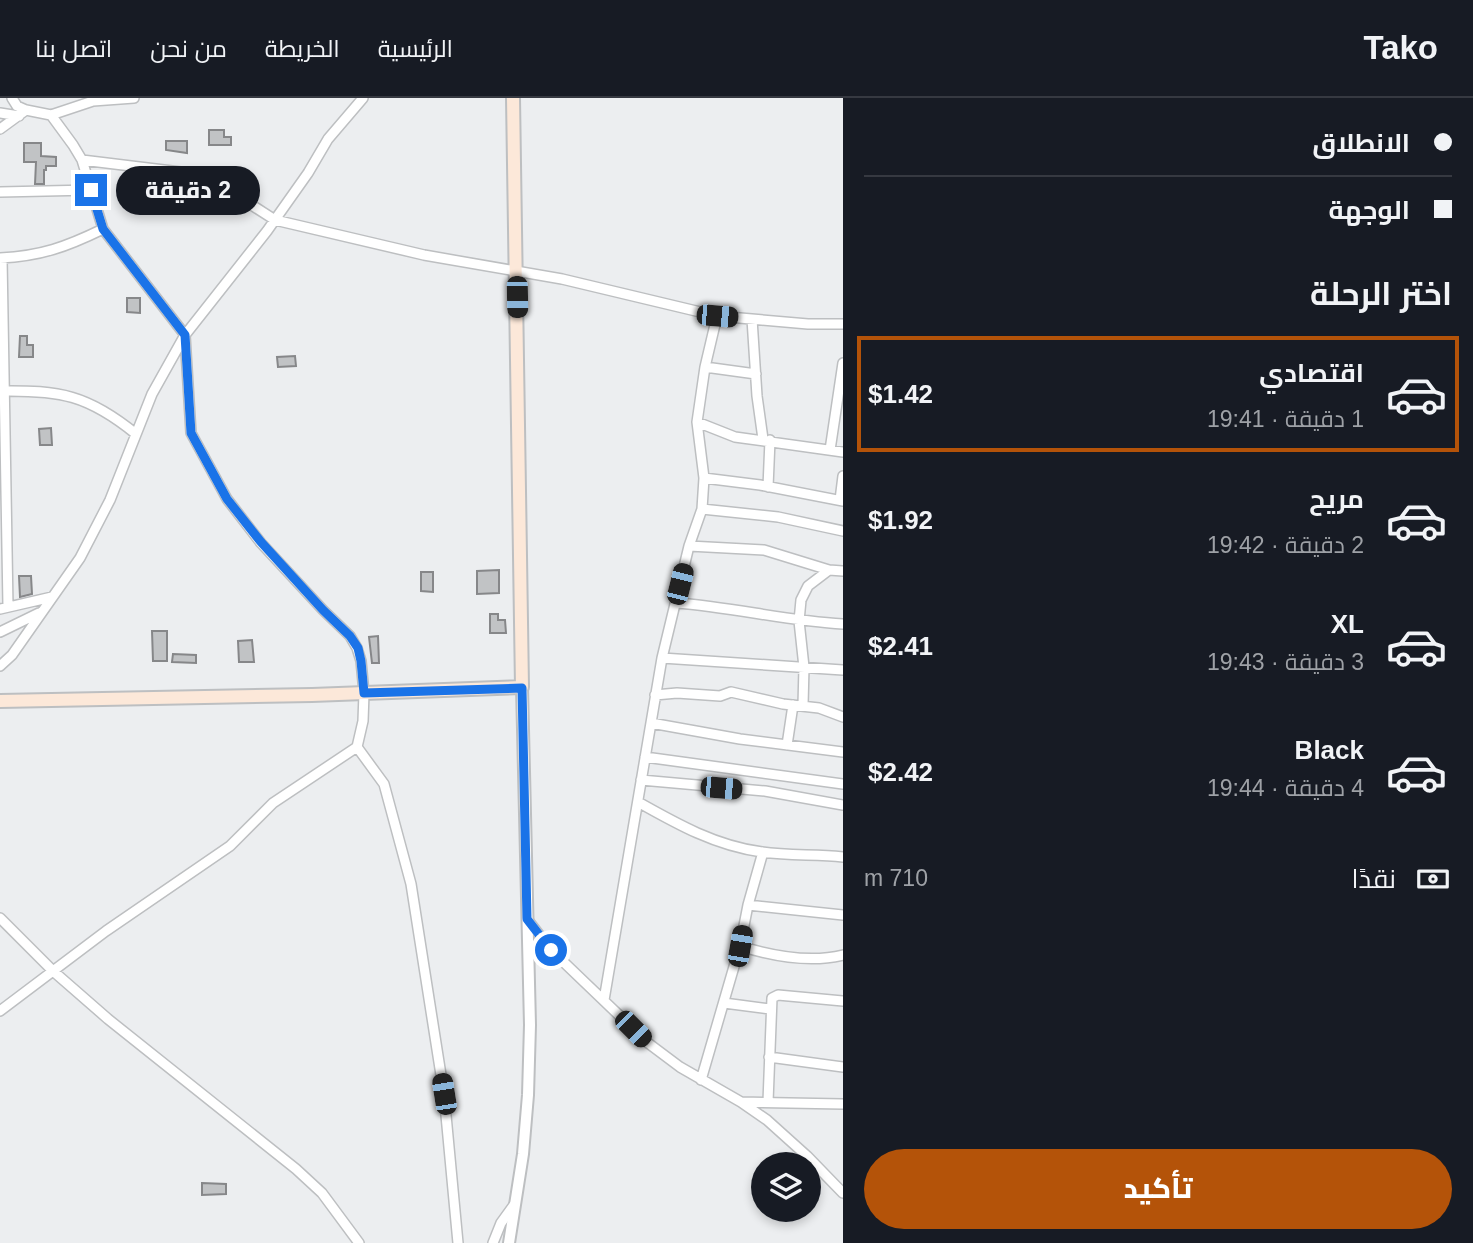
<!DOCTYPE html>
<html lang="ar">
<meta charset="utf-8">
<style>
:root{--surface:#171b24;--page:#242831;--text:#f1f3f6;--muted:#9ea1a6;--line:#363941;--accent:#b45309}
body{margin:0;font-family:Arial,Cairo,sans-serif;background:var(--page);color:var(--text);direction:rtl;height:100vh;display:flex;flex-direction:column;font-size:26px;white-space:nowrap}
*{box-sizing:border-box;margin:0}
p{font-size:23px;color:var(--muted)}
.icon{flex:none;width:38px;height:38px;fill:none;stroke:currentColor;stroke-width:2;stroke-linecap:round;stroke-linejoin:round}
.map{position:relative;flex:1;overflow:hidden;direction:ltr}
.details{display:flex;flex-direction:column;background:var(--surface);width:630px}
.details>*{flex:none}
.hud{display:grid;align-content:center;height:154px;padding:0 21px;background:var(--surface)}
.tools{position:absolute;left:751px;top:1054px;display:grid;gap:14px}
.tools a{display:grid;place-items:center;width:70px;height:70px;border-radius:50%;background:var(--surface);box-shadow:0 4px 10px #0003;font-size:35px}
.end{position:absolute;width:32px;height:32px;margin:-16px;border:9px solid #1a73e8;background:#fff;box-shadow:0 0 0 4px #fff}
.from{border-radius:50%}
.bubble{position:absolute;height:49px;border-radius:24px;background:var(--surface);box-shadow:0 4px 10px #0003;font-size:23px;font-weight:800;line-height:49px;text-align:center;direction:rtl}
.car{position:absolute;width:21px;height:42px;margin:-21px -10px;border-radius:9px;box-shadow:0 0 5px 2px #0007;background:linear-gradient(#222 24%,#8ab4d8 0 40%,#222 0 76%,#8ab4d8 0 86%,#222 0)}
.hud b{display:flex;align-items:center;gap:24px;height:66px;font-size:26px}
.hud b+b{border-top:2px solid var(--line)}
.hud i{width:18px;height:18px;background:var(--text)}
ul{padding:0;list-style:none}
li{display:flex;align-items:center;gap:21px;height:116px;margin:0 14px 10px;padding:0 7px;border:4px solid transparent;border-radius:0px}
li div{flex:1}
li b{display:block;font-size:26px}
li em{font-style:normal;font-weight:800}
li.current{border-color:var(--accent)}
li>.icon{width:63px;height:63px;stroke-width:1.5}
h2{padding:0 21px;font-size:32px;line-height:84px}
.pay{display:flex;align-items:center;gap:18px;height:77px;padding:0 21px;font-size:26px}
.pay p{margin-inline-start:auto}
.cta{display:flex;gap:14px;margin-top:auto;padding:14px 21px}
.cta a{flex:1;height:80px;border-radius:42px;background:var(--accent);color:#fff;font-size:28px;font-weight:800;line-height:80px;text-align:center}
header{display:flex;align-items:center;gap:42px;box-sizing:border-box;height:98px;padding:0 35px;background:var(--surface);border-bottom:2px solid var(--line)}
header strong{font-size:33px}
nav{display:flex;gap:38px;margin-inline-start:auto;font-size:24px}
main{display:flex;flex:1;min-height:0}
.map>svg:first-child{display:block}
.building{fill:#c1c3c5;stroke:#868789;stroke-width:2}
.lines{fill:none;stroke-linecap:round;stroke-linejoin:round}
.minor-casing{stroke:#bdbfc1;stroke-width:12}
.tertiary-casing{stroke:#bdbfc1;stroke-width:14}
.secondary-casing{stroke:#bdbfc1;stroke-width:16}
.minor{stroke:#fff;stroke-width:9}
.tertiary{stroke:#fff;stroke-width:10}
.secondary{stroke:#fce8d9;stroke-width:12}
.route{stroke:#1a73e8;stroke-width:9}
</style>
<header>
<strong>Tako</strong>
<nav><a>الرئيسية</a><a>الخريطة</a><a>من نحن</a><a>اتصل بنا</a></nav>
</header>
<main>
<section class="details">
<div class="hud">
<b><i class="from"></i>الانطلاق</b>
<b><i></i>الوجهة</b>
</div>
<h2>اختر الرحلة</h2>
<ul>
<li class="current"><svg class="icon" aria-label="car" viewBox="0 0 24 24"><path d="M5 17H2v-5l4-1 3-4h7l3 4 3 1v5h-3M9 17h6M6 11h13"/><circle cx="7" cy="17" r="2"/><circle cx="17" cy="17" r="2"/></svg><div><b>اقتصادي</b><p>1 دقيقة · 19:41</p></div><em>$1.42</em></li>
<li><svg class="icon" aria-label="car" viewBox="0 0 24 24"><path d="M5 17H2v-5l4-1 3-4h7l3 4 3 1v5h-3M9 17h6M6 11h13"/><circle cx="7" cy="17" r="2"/><circle cx="17" cy="17" r="2"/></svg><div><b>مريح</b><p>2 دقيقة · 19:42</p></div><em>$1.92</em></li>
<li><svg class="icon" aria-label="car" viewBox="0 0 24 24"><path d="M5 17H2v-5l4-1 3-4h7l3 4 3 1v5h-3M9 17h6M6 11h13"/><circle cx="7" cy="17" r="2"/><circle cx="17" cy="17" r="2"/></svg><div><b>XL</b><p>3 دقيقة · 19:43</p></div><em>$2.41</em></li>
<li><svg class="icon" aria-label="car" viewBox="0 0 24 24"><path d="M5 17H2v-5l4-1 3-4h7l3 4 3 1v5h-3M9 17h6M6 11h13"/><circle cx="7" cy="17" r="2"/><circle cx="17" cy="17" r="2"/></svg><div><b>Black</b><p>4 دقيقة · 19:44</p></div><em>$2.42</em></li>
</ul>
<div class="pay"><svg class="icon" aria-label="cash" viewBox="0 0 24 24"><path d="M3 7h18v10H3z"/><circle cx="12" cy="12" r="2"/></svg>نقدًا<p>710 m</p></div>
<div class="cta"><a>تأكيد</a></div>
</section>
<div class="map">
<svg width="843" height="1145" viewBox="0 0 843 1145">
<rect width="100%" height="100%" fill="#eceef0"/>
<path class="building" d="M 209,32 L 224,32 L 224,39 L 231,39 L 231,47 L 209,47 Z
M 166,43 L 187,43 L 187,55 L 166,52 Z
M 24,45 L 41,45 L 41,58 L 56,59 L 56,68 L 46,68 L 46,72 L 44,72 L 44,86 L 35,86 L 36,64 L 24,64 Z
M 127,200 L 140,200 L 140,215 L 127,214 Z
M 20,238 L 27,238 L 27,247 L 33,247 L 33,259 L 19,259 Z
M 295,258 L 296,268 L 278,269 L 277,259 Z
M 51,330 L 52,347 L 40,347 L 39,331 Z
M 499,472 L 499,495 L 477,496 L 477,473 Z
M 421,474 L 433,474 L 433,494 L 421,493 Z
M 19,478 L 31,478 L 32,496 L 20,499 Z
M 490,516 L 498,516 L 498,522 L 505,522 L 506,535 L 490,535 Z
M 152,533 L 167,533 L 167,563 L 153,563 Z
M 378,538 L 379,565 L 372,565 L 369,539 Z
M 252,542 L 254,564 L 239,564 L 238,543 Z
M 173,556 L 196,557 L 196,565 L 172,564 Z
M 202,1085 L 226,1086 L 226,1096 L 202,1097 Z"/>
<g class="lines">
<defs>
<path id="minor" d="M 12,0 L 17,8 L 26,12 L 51,17 L 93,3 L 134,0
M 0,15 L 19,18
M 0,31 L 26,12
M 82,62 L 205,77 L 275,122 L 424,157 L 562,181 L 717,218 L 808,226 L 843,226
M 0,94 L 91,92
M 0,160 C 41,158 66,149 103,131
M 2,160 L 8,509
M 752,221 L 757,298 L 763,341
M 705,269 L 756,276
M 0,293 C 60,292 88,297 136,336
M 697,324 L 735,339 L 843,354
M 830,352 L 843,265
M 704,380 L 760,387 L 843,403
M 768,389 L 770,342
M 840,402 L 843,378
M 702,411 L 778,419 L 843,433
M 689,448 L 764,452 L 829,472 L 843,473
M 676,505 C 733,509 786,523 843,526
M 0,511 L 52,499
M 0,534 L 39,515
M 662,560 L 843,572
M 0,568 L 12,557 L 80,460 L 110,402 L 152,296 L 185,237 L 267,133 L 308,75 L 328,41 L 363,0
M 655,597 L 677,595 L 720,598 L 731,594 L 783,606 L 819,610 L 843,619
M 803,607 L 804,569 L 799,523 L 801,502 L 808,488 L 829,472
M 651,625 L 740,641 L 843,654
M 787,647 L 793,607
M 357,649 L 384,686 L 411,786 L 444,996 L 458,1145
M 645,659 L 843,686
M 641,682 L 765,693 L 843,707
M 638,704 C 677,726 716,748 762,754 C 789,758 816,756 843,759
M 748,807 L 843,817
M 0,820 L 53,873 L 108,921 L 296,1071 L 322,1095 L 359,1145
M 527,821 L 551,852 L 648,945 L 680,969 L 741,1004 L 767,1022 L 807,1058 L 843,1095
M 740,848 C 772,858 810,865 843,857
M 604,902 L 662,560 L 689,448 L 702,411 L 704,380 L 697,324 L 705,269 L 717,218
M 724,905 L 770,911
M 0,913 L 106,833 L 230,748 L 273,705 L 357,649 L 363,623 L 364,595 L 361,563 L 357,550 L 350,538 L 323,512 L 261,445 L 227,401 L 191,335 L 185,237 L 103,131 L 82,62 L 73,47 L 51,17
M 769,959 L 843,969
M 701,982 L 740,848 L 748,807 L 763,754
M 742,1004 L 843,1006
M 768,1004 L 772,900 L 778,897 L 843,903
M 493,1145 L 501,1125 L 514,1107"/>
<path id="tertiary" d="M 509,1145 L 523,1056 L 528,997 L 530,927 L 522,589"/>
<path id="secondary" d="M 0,603 L 312,597 L 522,589 L 513,0"/>
</defs>
<use href="#minor" class="minor-casing"/>
<use href="#tertiary" class="tertiary-casing"/>
<use href="#secondary" class="secondary-casing"/>
<use href="#minor" class="minor"/>
<use href="#tertiary" class="tertiary"/>
<use href="#secondary" class="secondary"/>
</g>
<g class="lines">
<path class="route" d="M 91,92 L 103,131 L 185,237 L 191,335 L 227,401 L 261,444 L 323,512 L 350,538 L 358,550 L 361,563 L 364,595 L 522,590 L 527,821 L 551,852"/>
</g>
</svg>
<div class="tools">
<a><svg class="icon" aria-label="layers" viewBox="0 0 24 24"><path d="M12 4l9 5-9 5-9-5zM3 14l9 5 9-5"/></svg></a>
</div>
<i class="end from" style="left:551px;top:852px"></i>
<i class="end" style="left:91px;top:92px"></i>
<div class="bubble" style="left:116px;top:68px;width:144px">2 دقيقة</div>
<i class="car" style="left:517px;top:199px;rotate:179deg"></i>
<i class="car" style="left:717px;top:218px;rotate:95deg"></i>
<i class="car" style="left:680px;top:486px;rotate:14deg"></i>
<i class="car" style="left:721px;top:690px;rotate:95deg"></i>
<i class="car" style="left:740px;top:848px;rotate:10deg"></i>
<i class="car" style="left:633px;top:931px;rotate:135deg"></i>
<i class="car" style="left:444px;top:996px;rotate:351deg"></i>
</div>
</main>
